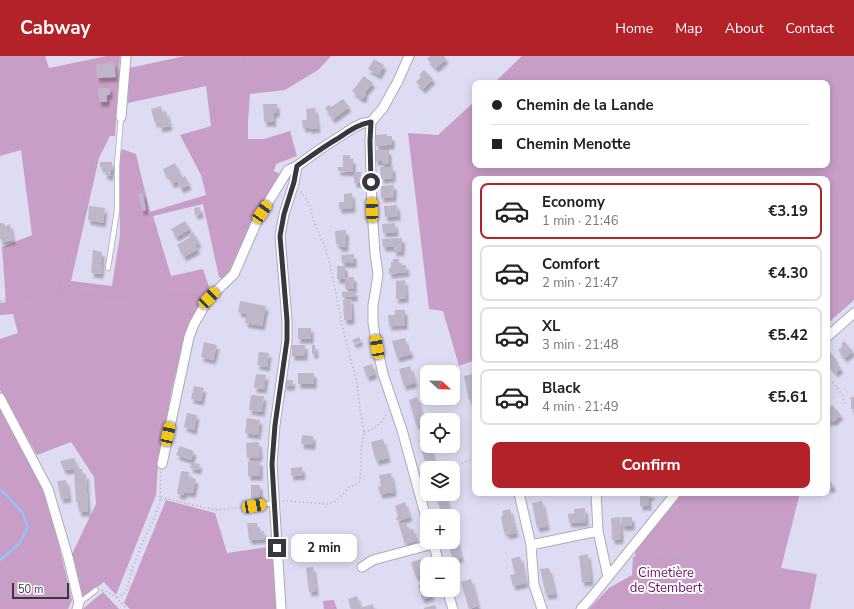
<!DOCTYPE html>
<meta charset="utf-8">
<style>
:root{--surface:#fff;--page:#f6f6f6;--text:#222;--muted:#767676;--line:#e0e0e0;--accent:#b32229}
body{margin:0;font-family:"Nunito Sans",sans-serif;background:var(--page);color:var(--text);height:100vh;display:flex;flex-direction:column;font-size:15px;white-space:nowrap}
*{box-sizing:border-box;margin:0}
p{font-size:13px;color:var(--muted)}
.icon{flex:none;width:22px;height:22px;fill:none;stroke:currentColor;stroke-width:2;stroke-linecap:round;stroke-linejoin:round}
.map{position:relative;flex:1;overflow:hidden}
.details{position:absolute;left:472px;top:120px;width:358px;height:320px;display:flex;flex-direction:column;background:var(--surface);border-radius:8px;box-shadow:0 2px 10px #0003}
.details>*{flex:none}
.hud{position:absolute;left:472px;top:24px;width:358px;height:88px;border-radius:8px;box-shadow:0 2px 10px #0003;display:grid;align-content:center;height:88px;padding:0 20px;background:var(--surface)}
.needle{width:26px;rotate:112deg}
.buttons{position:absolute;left:420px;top:309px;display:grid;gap:8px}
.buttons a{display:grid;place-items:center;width:40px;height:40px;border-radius:8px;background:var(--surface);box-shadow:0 2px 10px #0003;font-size:20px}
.scale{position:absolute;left:12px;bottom:10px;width:57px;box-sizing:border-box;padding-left:4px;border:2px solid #383740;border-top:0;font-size:11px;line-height:14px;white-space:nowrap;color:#383740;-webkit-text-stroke:3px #fff;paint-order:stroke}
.end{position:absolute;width:18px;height:18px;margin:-9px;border:5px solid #383740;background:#fff;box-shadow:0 0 0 2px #fff}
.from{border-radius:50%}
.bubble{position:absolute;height:28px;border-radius:8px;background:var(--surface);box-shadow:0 2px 10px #0003;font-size:13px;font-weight:700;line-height:28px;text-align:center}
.car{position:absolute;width:12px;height:24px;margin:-12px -6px;border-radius:5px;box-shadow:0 0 3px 1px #0007;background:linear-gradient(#f5c518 24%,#345 0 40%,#f5c518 0 76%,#345 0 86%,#f5c518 0)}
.hud b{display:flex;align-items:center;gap:14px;height:38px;font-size:15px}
.hud b+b{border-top:1px solid var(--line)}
.hud i{width:10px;height:10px;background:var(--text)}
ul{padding:7px 0 0;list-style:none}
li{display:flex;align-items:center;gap:12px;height:56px;margin:0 8px 6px;padding:0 12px;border:2px solid var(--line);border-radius:8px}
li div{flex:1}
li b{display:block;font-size:15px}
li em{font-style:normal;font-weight:700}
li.active{border-color:var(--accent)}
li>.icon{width:36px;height:36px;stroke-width:1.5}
.action{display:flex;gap:8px;margin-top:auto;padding:8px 20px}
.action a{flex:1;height:46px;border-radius:8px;background:var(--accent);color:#fff;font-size:16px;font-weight:700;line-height:46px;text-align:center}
header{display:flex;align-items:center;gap:24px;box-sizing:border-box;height:56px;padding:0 20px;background:var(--accent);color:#fff}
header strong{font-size:19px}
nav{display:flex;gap:22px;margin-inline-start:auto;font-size:14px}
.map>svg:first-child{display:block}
.green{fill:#c89dc6}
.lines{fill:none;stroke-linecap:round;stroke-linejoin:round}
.stream{stroke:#91c3fd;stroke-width:2.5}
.building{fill:#c0b6c9;filter:url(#shadow)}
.service-casing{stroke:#aba9be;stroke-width:6}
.minor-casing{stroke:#aba9be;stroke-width:11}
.path{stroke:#a9a7b9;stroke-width:1.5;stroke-dasharray:1 3;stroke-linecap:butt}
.service{stroke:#fff;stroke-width:4.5}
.minor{stroke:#fff;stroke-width:9}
.route{stroke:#383740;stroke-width:5}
.labels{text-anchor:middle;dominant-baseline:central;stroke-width:4;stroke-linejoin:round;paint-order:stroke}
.park-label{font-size:13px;fill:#691369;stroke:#fff}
</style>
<header>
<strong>Cabway</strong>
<nav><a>Home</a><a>Map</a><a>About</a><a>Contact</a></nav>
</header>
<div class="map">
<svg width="854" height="553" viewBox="0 0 854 553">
<defs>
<filter id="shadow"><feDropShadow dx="2.5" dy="4.5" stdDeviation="1" flood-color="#0004"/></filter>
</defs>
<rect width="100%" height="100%" fill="#dedcf2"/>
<path class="green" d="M 0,0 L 45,0 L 49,12 L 107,0 L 120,0 L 115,80 L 110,80 L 99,102 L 71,225 L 112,230 L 120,179 L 119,105 L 122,93 L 136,98 L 150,156 L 206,139 L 201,119 L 180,79 L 211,70 L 206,30 L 128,47 L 129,12 L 185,0 L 331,0 L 318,14 L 285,34 L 250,38 L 248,65 L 248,83 L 264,83 L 290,75 L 297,100 L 276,108 L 274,115 L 282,119 L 258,160 L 228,217 L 223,223 L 219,221 L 203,148 L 153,160 L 171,220 L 203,213 L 211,237 L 196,256 L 184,284 L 172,332 L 158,408 L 156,439 L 116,539 L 104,526 L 82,542 L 71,500 L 96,448 L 94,421 L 71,386 L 37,399 L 0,334 L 0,283 L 18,277 L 13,258 L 0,259 L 0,247 L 6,246 L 2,191 L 32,179 L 21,94 L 0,100 Z
M 522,0 L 854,0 L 854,244 L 827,268 L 827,123 L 475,123 L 475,304 L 459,310 L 443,255 L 429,253 L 408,77 L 438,79 L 475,45 L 475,109 L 827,109 L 827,27 L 494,27 Z
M 0,349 L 20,384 L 49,448 L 72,544 L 68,553 L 0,553 Z
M 681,437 L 800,437 L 781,512 L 817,518 L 810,553 L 589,553 L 609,532 L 632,519 L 633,501 L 636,500 L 635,496 Z
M 166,444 L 215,457 L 227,497 L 274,490 L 278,553 L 130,553 L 124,547 Z
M 103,536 L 119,553 L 83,553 L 84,552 Z
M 334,544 L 337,553 L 324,553 L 323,545 Z"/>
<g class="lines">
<path class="stream" d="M 0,434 L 4,437 L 22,456 L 28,471 L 19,488 L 0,504"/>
</g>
<path class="building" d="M 430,0 L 444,0 L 446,3 L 436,12 L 427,3 Z
M 374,3 L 384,9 L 379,19 L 368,13 Z
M 114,7 L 116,21 L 97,22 L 96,8 Z
M 424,14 L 433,23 L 423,33 L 416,26 L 421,21 L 419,19 Z
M 364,20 L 373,27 L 364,37 L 366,39 L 362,43 L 352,35 Z
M 98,32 L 110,32 L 110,39 L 107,39 L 107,46 L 99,46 Z
M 343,43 L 349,51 L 333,63 L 325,52 L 329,49 L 331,51 Z
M 263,48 L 277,48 L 277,57 L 273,57 L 274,66 L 264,66 Z
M 161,50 L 162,56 L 166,55 L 170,70 L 160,72 L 159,66 L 155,67 L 151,53 Z
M 315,52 L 318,72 L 309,73 L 309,71 L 303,72 L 302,64 L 307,64 L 306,53 Z
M 387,78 L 387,80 L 392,80 L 392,89 L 387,89 L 387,90 L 376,90 L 375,79 Z
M 375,94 L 389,94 L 389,108 L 382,108 L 382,105 L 375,105 Z
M 343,99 L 350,99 L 350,103 L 353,103 L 353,116 L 338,115 L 338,111 L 343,111 Z
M 100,106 L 112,106 L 113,114 L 111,114 L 111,120 L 105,119 L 105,112 L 100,111 Z
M 175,107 L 182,122 L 185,120 L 189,129 L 181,133 L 177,125 L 172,128 L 167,118 L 165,118 L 163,113 Z
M 380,111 L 393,111 L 393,122 L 381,123 Z
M 354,116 L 361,116 L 361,127 L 354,127 Z
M 394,129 L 394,141 L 381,142 L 381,130 Z
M 143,137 L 146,154 L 142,155 L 138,139 Z
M 352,137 L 353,152 L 339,153 L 339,146 L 344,146 L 344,138 Z
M 397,149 L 398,160 L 385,161 L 384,150 Z
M 89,150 L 105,152 L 103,167 L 88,164 Z
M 200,151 L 201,158 L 195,159 L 194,152 Z
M 185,165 L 190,173 L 176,181 L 171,173 Z
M 0,167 L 4,167 L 5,170 L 10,168 L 13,184 L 2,186 L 1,183 L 0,183 Z
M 395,167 L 396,176 L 383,177 L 382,168 Z
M 346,174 L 346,191 L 339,191 L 339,188 L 336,188 L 335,175 Z
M 193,176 L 199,187 L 195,189 L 198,193 L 184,201 L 177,189 L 190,181 L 189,179 Z
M 402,182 L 402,195 L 394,196 L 394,191 L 383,191 L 382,183 Z
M 93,194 L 102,196 L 101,218 L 91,217 Z
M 354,198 L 354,207 L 342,207 L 341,199 Z
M 393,203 L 399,203 L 399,209 L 406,209 L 407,216 L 389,218 L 389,212 L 391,212 L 391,206 L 393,206 Z
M 337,210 L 345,210 L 345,221 L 354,221 L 354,233 L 345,233 L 345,223 L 337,223 Z
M 405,224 L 406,242 L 396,243 L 396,225 Z
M 355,235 L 355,241 L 342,241 L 342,236 Z
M 351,243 L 352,264 L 344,264 L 343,244 Z
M 240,245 L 266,250 L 262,270 L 245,267 L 247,258 L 238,256 Z
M 395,254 L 405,254 L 405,269 L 389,270 L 388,259 L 395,259 Z
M 298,272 L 311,272 L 311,283 L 298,283 Z
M 359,281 L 361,285 L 354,288 L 352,284 Z
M 405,282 L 407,292 L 409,292 L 411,298 L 397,302 L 392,285 Z
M 844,285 L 853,295 L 845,302 L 838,294 L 843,290 L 841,288 Z
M 204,286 L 217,289 L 213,304 L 201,301 Z
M 292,289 L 305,289 L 305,300 L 292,300 Z
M 312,289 L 315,289 L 316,298 L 312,298 Z
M 259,296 L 269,297 L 267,311 L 257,309 Z
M 830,296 L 836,303 L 834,305 L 841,312 L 836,317 L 827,307 L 827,298 Z
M 372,308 L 375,318 L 367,321 L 363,311 Z
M 410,310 L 415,327 L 404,330 L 399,313 Z
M 298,317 L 314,317 L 314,328 L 298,328 Z
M 256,318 L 266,319 L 264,333 L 254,332 Z
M 474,318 L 475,325 L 475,343 L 469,344 L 464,320 Z
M 284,324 L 293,324 L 292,330 L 284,330 Z
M 194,330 L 204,332 L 201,345 L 191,343 Z
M 251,339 L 264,340 L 262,356 L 249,354 Z
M 417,341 L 424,367 L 416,369 L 409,344 Z
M 851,341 L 854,341 L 854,353 L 851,353 Z
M 832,349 L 841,359 L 833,366 L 830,364 L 827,367 L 827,354 Z
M 187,357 L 197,359 L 194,374 L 184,371 Z
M 247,362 L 260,364 L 258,379 L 245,377 Z
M 302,379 L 313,380 L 313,389 L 301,388 Z
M 383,383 L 388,402 L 376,405 L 371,386 Z
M 427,383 L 427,390 L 430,390 L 435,407 L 426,409 L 419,384 Z
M 259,386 L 260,401 L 247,402 L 246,387 Z
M 180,390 L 194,395 L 191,404 L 176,399 Z
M 74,402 L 78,413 L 82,413 L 82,419 L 86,418 L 88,456 L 79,456 L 78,446 L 76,446 L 74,413 L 64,414 L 60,405 Z
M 260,405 L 260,420 L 248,420 L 248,406 Z
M 192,406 L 200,408 L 198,414 L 190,412 Z
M 302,411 L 303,419 L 291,420 L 291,412 Z
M 181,415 L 189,416 L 188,421 L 196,423 L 193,437 L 184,436 L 184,439 L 177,438 Z
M 391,417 L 394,436 L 380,438 L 378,430 L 381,430 L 379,419 Z
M 66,424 L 69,442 L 61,443 L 57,425 Z
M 832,426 L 833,432 L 827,432 L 827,427 Z
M 251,429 L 260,429 L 260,442 L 251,442 Z
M 642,437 L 652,437 L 652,440 L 649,440 L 649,450 L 640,450 L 640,440 L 642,440 Z
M 436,438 L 445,438 L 450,455 L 441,457 Z
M 542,445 L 547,470 L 537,472 L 532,447 Z
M 405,446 L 410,461 L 397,465 L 396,461 L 398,460 L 395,450 Z
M 585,452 L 586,466 L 569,467 L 568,458 L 575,457 L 574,453 Z
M 510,453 L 516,477 L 507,479 L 507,476 L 504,477 L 501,460 L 503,460 L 502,455 Z
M 620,461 L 621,483 L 612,484 L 611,462 Z
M 621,461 L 632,461 L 632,470 L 622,470 Z
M 406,466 L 408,474 L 413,473 L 416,485 L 405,488 L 399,469 Z
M 247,467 L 257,467 L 258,476 L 264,475 L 265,483 L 249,484 Z
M 455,475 L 461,502 L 453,504 L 448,486 L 453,486 L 453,476 Z
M 588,498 L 591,525 L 582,526 L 579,500 Z
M 520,500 L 526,527 L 513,530 L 510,519 L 515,518 L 511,503 Z
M 422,503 L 427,518 L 416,521 L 411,506 Z
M 313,511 L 316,535 L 309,536 L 306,512 Z
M 549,512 L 555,538 L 546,539 L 540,513 Z
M 471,523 L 478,550 L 469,553 L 461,526 Z
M 427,526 L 427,534 L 430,534 L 432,540 L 422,543 L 418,529 Z
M 357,540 L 361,552 L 373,548 L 374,553 L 351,553 L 348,543 Z
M 435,549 L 436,553 L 424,553 L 424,552 Z"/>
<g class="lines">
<defs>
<path id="service" d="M 108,212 L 117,155 L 117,109 L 121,61
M 255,450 L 274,447
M 79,547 L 96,534"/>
<path id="minor" d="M 121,61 L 126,0
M 371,66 L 370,85 L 372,154 L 375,197 L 378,218 L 376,232 L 373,249 L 373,267 L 377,291 L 383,318 L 402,374 L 427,465
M 371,66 L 383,52 L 398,25 L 409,0
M 827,281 L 854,257
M 0,342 L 48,433 L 68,501 L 79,547 L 77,553
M 162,408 L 189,281 L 194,268 L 209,242 L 234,218 L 258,163 L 288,114 L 297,110 L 319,94 L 353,72 L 363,67 L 371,66
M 519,437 L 531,489 L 534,529 L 542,553
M 596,437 L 598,475 L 608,521
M 433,486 L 439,508
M 531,489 L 598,475
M 362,511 L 373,504 L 433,488
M 447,534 L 453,553
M 281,553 L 272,408 L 275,369 L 287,284 L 287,264 L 280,180 L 284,158 L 294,127 L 297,110
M 581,553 L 591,542 L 676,437"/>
</defs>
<use href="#service" class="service-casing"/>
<use href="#minor" class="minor-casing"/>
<path class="path" d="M 243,0 C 245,5 247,10 249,15 C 250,21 250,27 255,32 C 270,45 311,12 323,3 L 324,0
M 59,236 L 74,176 L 92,111 L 96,86 L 106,72 L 115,66
M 0,245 L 59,236 L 111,241 L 192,239 L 201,241
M 827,320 C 835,329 843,337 845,349
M 364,376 C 376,373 381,368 387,357
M 451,412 L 475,401
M 161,442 L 168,443 L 215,454 L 249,451
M 283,445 L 287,445 L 328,448 L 336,445 L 351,430 L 359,427 L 361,416 L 361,395 L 364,376 L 361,361 L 357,327 L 345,282 L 330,209 L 326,194 L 313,163 L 310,150 L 306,143 L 300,134
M 636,499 C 646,505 681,502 694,502
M 666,503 L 665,548 L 669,553
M 102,534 C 113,537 120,545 127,553
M 117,541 L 124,538 L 127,532 L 133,511 L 142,488 L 152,467 L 160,447 L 161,415
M 663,553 L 665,548"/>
<use href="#service" class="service"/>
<use href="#minor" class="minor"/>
</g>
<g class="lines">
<path class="route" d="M 277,492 L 272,408 L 275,369 L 287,284 L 287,264 L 280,180 L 284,158 L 294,126 L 297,110 C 310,101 323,91 337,83 C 348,76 358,68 371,66 L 370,85 L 371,126"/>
</g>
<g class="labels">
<g class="park-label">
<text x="666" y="517">Cimetière<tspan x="666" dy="15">de Stembert</tspan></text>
</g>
</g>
</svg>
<div class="buttons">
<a><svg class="needle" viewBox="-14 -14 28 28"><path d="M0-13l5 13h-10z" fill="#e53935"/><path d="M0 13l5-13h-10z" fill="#767676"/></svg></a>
<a><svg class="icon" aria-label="locate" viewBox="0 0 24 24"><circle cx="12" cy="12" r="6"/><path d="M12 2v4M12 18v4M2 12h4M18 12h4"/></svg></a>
<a><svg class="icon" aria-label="layers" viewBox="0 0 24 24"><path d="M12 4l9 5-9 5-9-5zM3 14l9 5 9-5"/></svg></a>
<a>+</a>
<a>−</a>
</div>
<div class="scale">50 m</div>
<i class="end from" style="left:371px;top:126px"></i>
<i class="end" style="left:277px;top:492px"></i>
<div class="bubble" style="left:291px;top:478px;width:66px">2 min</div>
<i class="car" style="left:372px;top:154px;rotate:358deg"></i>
<i class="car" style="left:262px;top:156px;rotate:34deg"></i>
<i class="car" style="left:209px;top:242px;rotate:44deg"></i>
<i class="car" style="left:377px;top:291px;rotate:351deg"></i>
<i class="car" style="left:168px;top:378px;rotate:12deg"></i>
<i class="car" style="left:254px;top:450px;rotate:80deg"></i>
<div class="hud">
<b><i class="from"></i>Chemin de la Lande</b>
<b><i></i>Chemin Menotte</b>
</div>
<section class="details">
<ul>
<li class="active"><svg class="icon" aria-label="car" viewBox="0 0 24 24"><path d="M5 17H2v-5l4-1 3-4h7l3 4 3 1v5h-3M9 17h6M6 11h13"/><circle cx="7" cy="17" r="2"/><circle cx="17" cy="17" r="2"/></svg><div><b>Economy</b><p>1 min · 21:46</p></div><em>€3.19</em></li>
<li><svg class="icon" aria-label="car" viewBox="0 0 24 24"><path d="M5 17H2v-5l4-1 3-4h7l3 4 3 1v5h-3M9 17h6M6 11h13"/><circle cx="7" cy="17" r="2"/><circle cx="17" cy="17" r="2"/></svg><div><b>Comfort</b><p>2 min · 21:47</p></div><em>€4.30</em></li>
<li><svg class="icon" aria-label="car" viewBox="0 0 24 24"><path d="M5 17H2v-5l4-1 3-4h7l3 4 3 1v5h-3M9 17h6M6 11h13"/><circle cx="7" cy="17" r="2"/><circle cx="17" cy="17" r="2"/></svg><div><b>XL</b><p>3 min · 21:48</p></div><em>€5.42</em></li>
<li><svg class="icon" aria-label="car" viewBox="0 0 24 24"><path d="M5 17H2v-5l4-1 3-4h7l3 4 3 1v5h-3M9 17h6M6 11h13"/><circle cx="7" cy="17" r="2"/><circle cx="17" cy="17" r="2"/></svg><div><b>Black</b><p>4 min · 21:49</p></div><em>€5.61</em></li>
</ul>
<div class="action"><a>Confirm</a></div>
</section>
</div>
